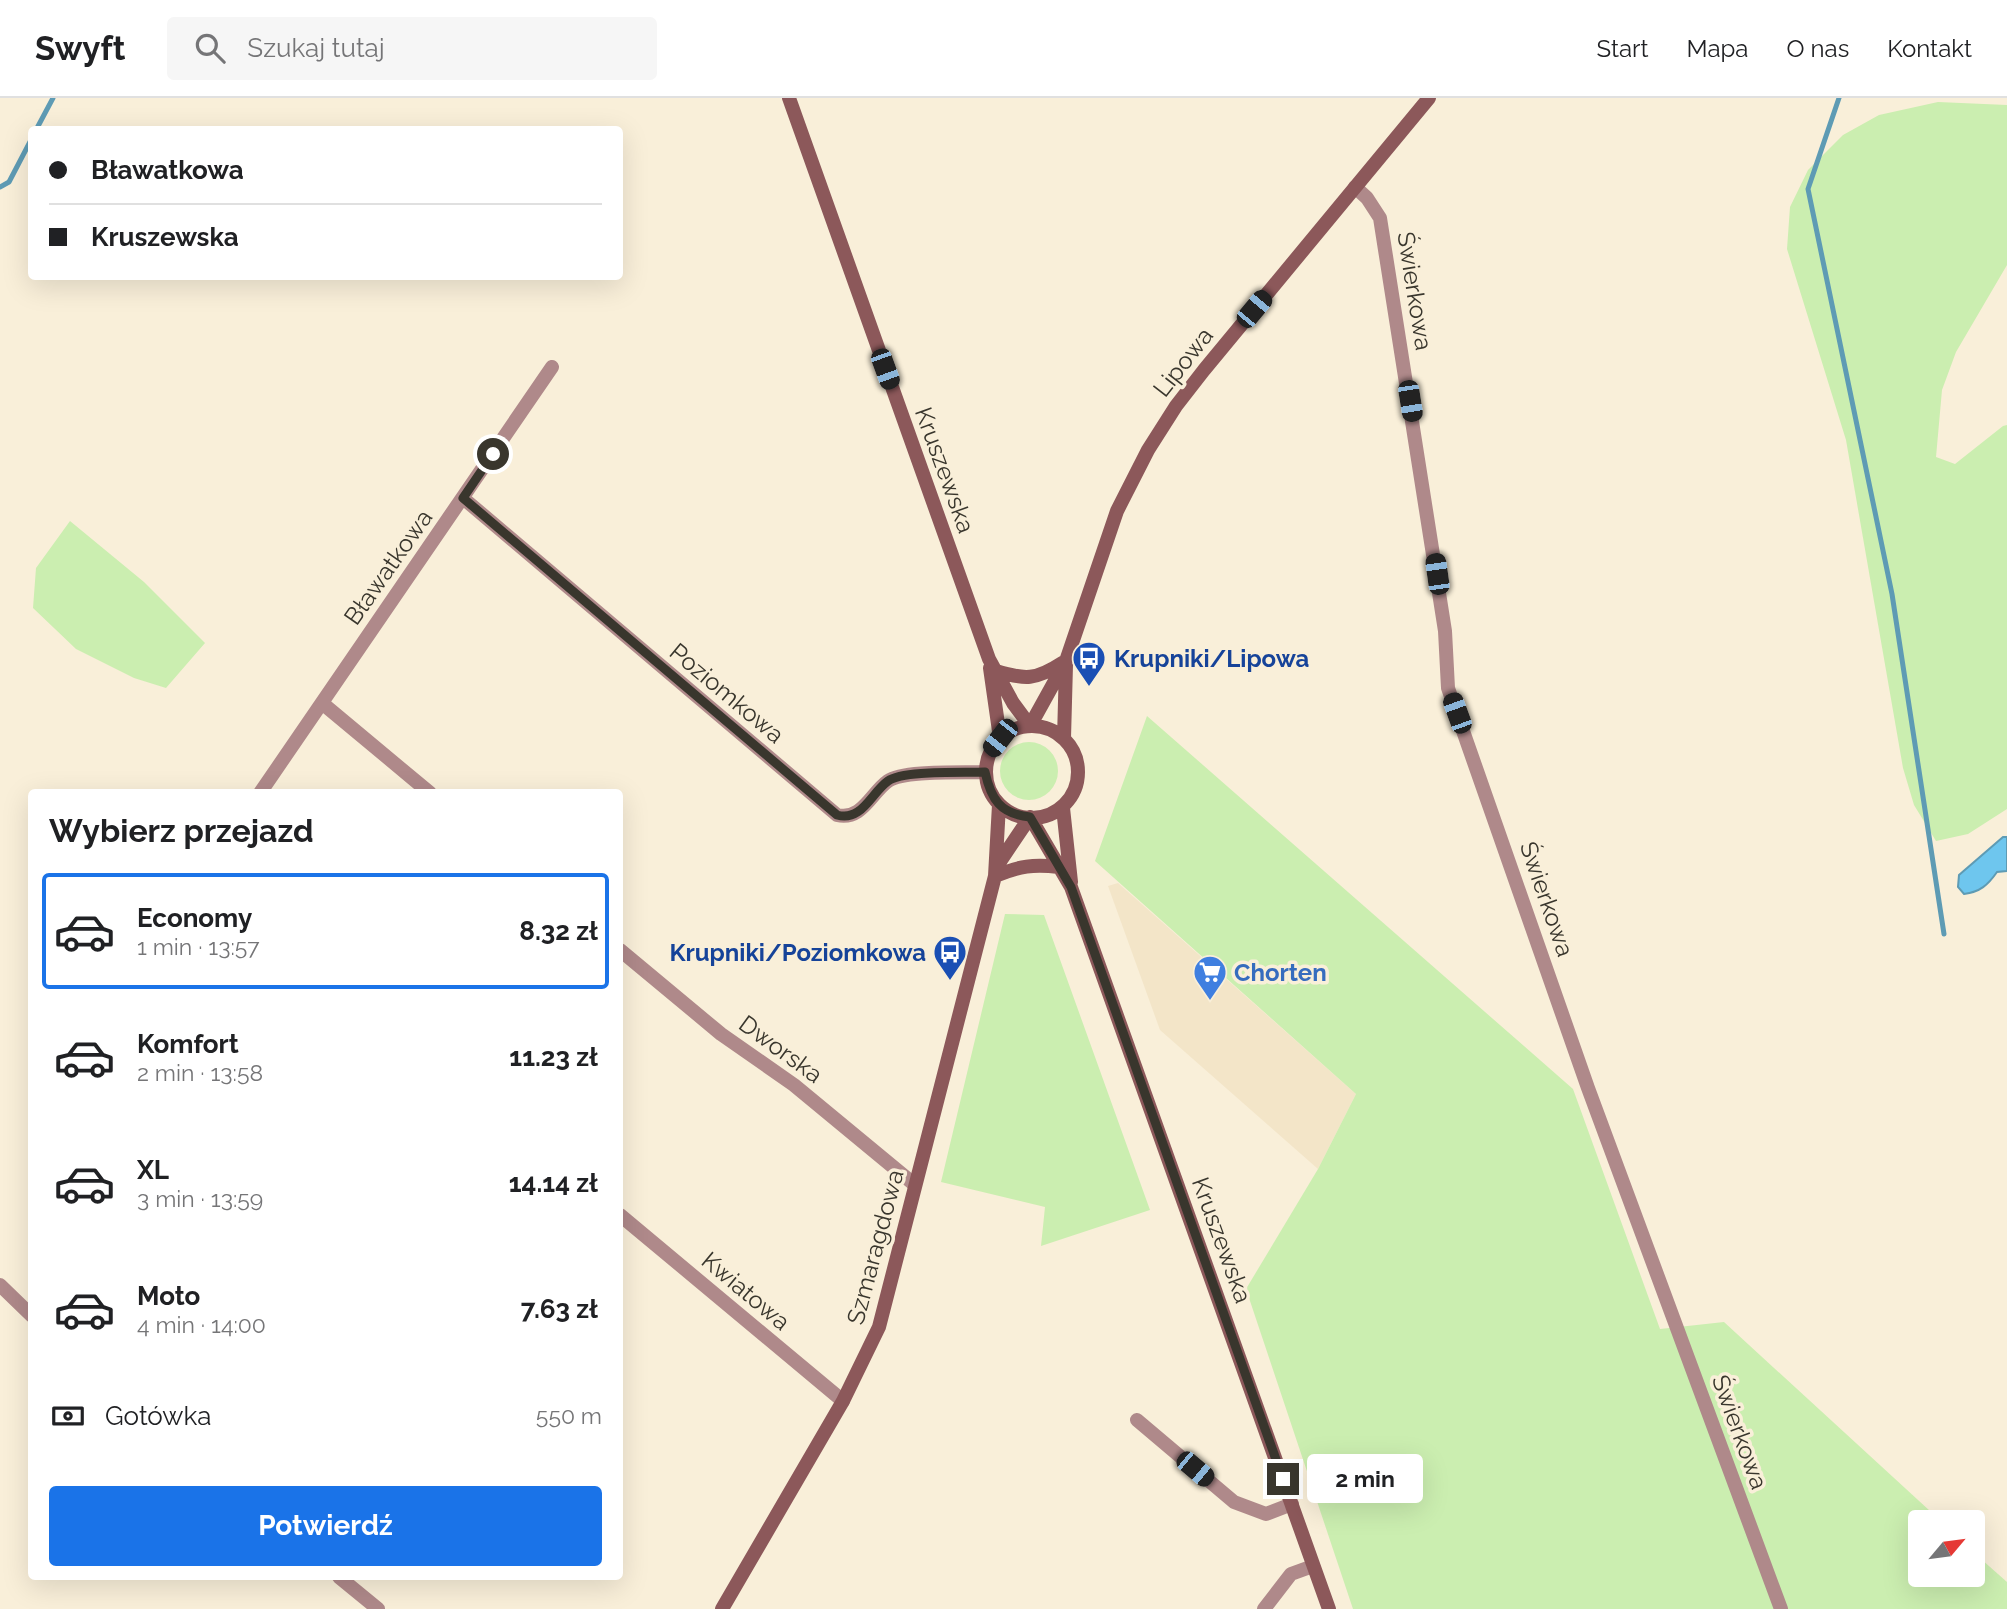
<!DOCTYPE html>
<html lang="pl">
<meta charset="utf-8">
<style>
:root{--surface:#fff;--page:#f6f6f6;--text:#202124;--muted:#757577;--line:#e0e0e0;--accent:#1a73e8}
body{margin:0;font-family:Raleway,sans-serif;background:var(--page);color:var(--text);height:100vh;display:flex;flex-direction:column;font-size:26px;white-space:nowrap}
*{box-sizing:border-box;margin:0}
p{font-size:23px;color:var(--muted)}
.icon{flex:none;width:38px;height:38px;fill:none;stroke:currentColor;stroke-width:2;stroke-linecap:round;stroke-linejoin:round}
.map{position:relative;flex:1;overflow:hidden}
.drawer{position:absolute;left:28px;top:691px;width:595px;height:791px;display:flex;flex-direction:column;background:var(--surface);border-radius:7px;box-shadow:0 7px 28px #0002}
.drawer>*{flex:none}
.top-card{position:absolute;left:28px;top:28px;width:595px;height:154px;border-radius:7px;box-shadow:0 7px 28px #0002;display:grid;align-content:center;height:154px;padding:0 21px;background:var(--surface)}
.needle{width:46px;rotate:61deg}
.fabs{position:absolute;left:1908px;top:1412px;display:grid;gap:14px}
.fabs a{display:grid;place-items:center;width:77px;height:77px;border-radius:7px;background:var(--surface);box-shadow:0 7px 28px #0002;font-size:35px}
.end{position:absolute;width:32px;height:32px;margin:-16px;border:9px solid #39362d;background:#fff;box-shadow:0 0 0 4px #fff}
.from{border-radius:50%}
.bubble{position:absolute;height:49px;border-radius:7px;background:var(--surface);box-shadow:0 7px 28px #0002;font-size:23px;font-weight:700;line-height:49px;text-align:center}
.car{position:absolute;width:21px;height:42px;margin:-21px -10px;border-radius:9px;box-shadow:0 0 5px 2px #0007;background:linear-gradient(#222 24%,#8ab4d8 0 40%,#222 0 76%,#8ab4d8 0 86%,#222 0)}
.top-card b{display:flex;align-items:center;gap:24px;height:66px;font-size:26px}
.top-card b+b{border-top:2px solid var(--line)}
.top-card i{width:18px;height:18px;background:var(--text)}
ul{padding:0;list-style:none}
li{display:flex;align-items:center;gap:21px;height:116px;margin:0 14px 10px;padding:0 7px;border:4px solid transparent;border-radius:7px}
li div{flex:1}
li b{display:block;font-size:26px}
li em{font-style:normal;font-weight:700}
li.current{border-color:var(--accent)}
li>.icon{width:63px;height:63px;stroke-width:1.5}
h2{padding:0 21px;font-size:32px;line-height:84px}
.pay{display:flex;align-items:center;gap:18px;height:77px;padding:0 21px;font-size:26px}
.pay p{margin-inline-start:auto}
.primary-button{display:flex;gap:14px;margin-top:auto;padding:14px 21px}
.primary-button a{flex:1;height:80px;border-radius:7px;background:var(--accent);color:#fff;font-size:28px;font-weight:700;line-height:80px;text-align:center}
header{display:flex;align-items:center;gap:42px;box-sizing:border-box;height:98px;padding:0 35px;background:var(--surface);border-bottom:2px solid var(--line)}
header strong{font-size:33px}
nav{display:flex;gap:38px;margin-inline-start:auto;font-size:24px}
.search{width:490px;height:63px;background:var(--page);display:flex;align-items:center;gap:18px;box-sizing:border-box;padding:0 24px;border-radius:7px;color:var(--muted);font-size:26px}
.map>svg:first-child{display:block}
.built{fill:#f3e5c8}
.green{fill:#cbeeb0}
.water{fill:#6ec6ee;stroke:#5e9bb4;stroke-width:2}
.lines{fill:none;stroke-linecap:round;stroke-linejoin:round}
.stream{stroke:#5e9bb4;stroke-width:5}
.street{stroke:#af898a;stroke-width:14}
.secondary{stroke:#8c585a;stroke-width:14}
.route{stroke:#39362d;stroke-width:9}
.labels{text-anchor:middle;dominant-baseline:central;stroke-width:7;stroke-linejoin:round;paint-order:stroke}
.street-label{font-size:24px;fill:#39362d;stroke:#f9efd9}
.transit-label{font-size:24px;font-weight:bold;fill:#164399;stroke:#f9efd9;text-anchor:start}
.shop-label{font-size:24px;font-weight:bold;fill:#366cbe;stroke:#f9efd9;text-anchor:start}
</style>
<header>
<strong>Swyft</strong>
<div class="search"><svg class="icon" aria-label="search" viewBox="0 0 24 24"><circle cx="10" cy="10" r="6"/><path d="M15 15l6 6"/></svg>Szukaj tutaj</div>
<nav><a>Start</a><a>Mapa</a><a>O nas</a><a>Kontakt</a></nav>
</header>
<div class="map">
<svg width="2007" height="1511" viewBox="0 0 2007 1511">
<rect width="100%" height="100%" fill="#f9efd9"/>
<path class="built" d="M 1118,785 L 1356,996 L 1318,1071 L 1160,932 L 1108,788 Z"/>
<path class="green" d="M 1938,4 L 2007,7 L 2007,167 L 1956,254 L 1942,292 L 1936,359 L 1955,366 L 2003,328 L 2007,327 L 2007,711 L 1968,736 L 1936,743 L 1914,707 L 1903,670 L 1846,342 L 1787,151 L 1790,109 L 1808,72 L 1843,37 L 1879,17 Z
M 70,423 L 144,484 L 205,545 L 166,590 L 134,580 L 76,551 L 33,510 L 36,470 Z
M 1147,618 L 1573,991 L 1660,1231 L 1724,1224 L 1942,1424 L 1920,1424 L 1920,1477 L 1972,1477 L 1972,1453 L 2007,1484 L 2007,1511 L 1353,1511 L 1246,1191 L 1318,1071 L 1356,996 L 1095,763 Z
M1000 673a29 29 0 1 1 58 0a29 29 0 1 1-58 0Z
M 1005,816 L 1044,817 L 1150,1112 L 1041,1148 L 1045,1109 L 941,1084 Z"/>
<path class="water" d="M 2003,739 L 2007,739 L 2007,773 L 1997,774 C 1988,787 1980,794 1964,796 L 1958,789 L 1959,777 Z"/>
<g class="lines">
<path class="stream" d="M 1839,0 L 1808,91 L 1892,496 L 1944,836
M 36,32 L 53,0
M 0,89 L 9,84 L 32,40"/>
<path class="street" d="M 1355,89 L 1367,100 L 1380,120 L 1445,533 L 1448,590 L 1588,990 L 1781,1511
M 463,400 L 837,717 C 862,723 871,695 888,683 C 903,672 964,675 985,674
M 322,605 L 430,695
M 260,695 L 552,269
M 620,852 L 721,936 L 794,987 L 915,1087
M 620,1117 L 843,1303
M 0,1187 L 32,1218
M 1137,1322 L 1234,1404 L 1266,1416 L 1292,1406
M 339,1479 L 378,1511
M 1264,1511 L 1291,1476 L 1313,1468"/>
<path class="secondary" d="M 789,0 L 989,561 L 1013,605 L 1030,628
M 990,570 L 1000,640
M 996,573 C 1025,582 1036,582 1062,565
M986 674a46 46 0 1 1 92 0a46 46 0 1 1-92 0Z
M 1030,628 L 1066,563 L 1117,413 L 1148,352 L 1176,308 L 1204,272 L 1429,0
M 1064,640 L 1066,567
M 1063,710 L 1071,784
M 1030,719 L 1071,789 L 1329,1511
M 997,768 L 1030,719
M 995,778 C 1020,768 1033,766 1059,769
M 722,1511 L 843,1303 L 879,1229 L 995,778 L 999,707"/>
</g>
<g class="lines">
<path class="route" d="M 493,356 L 463,400 L 837,717 C 862,724 871,695 888,683 C 903,672 964,675 985,674 C 991,701 1000,716 1030,719 L 1071,789 L 1283,1381"/>
</g>
<defs>
<symbol id="bus-pin" viewBox="-11 -11 22 30"><path d="M0 17L-7.5 6A9.5 9.5 0 1 1 7.5 6Z" fill="#1a4fb4" stroke="#f9efd9"/><path d="M-5-6H5V4H4V6H2V4H-2V6H-4V4H-5ZM-3.5-4V0h7V-4ZM-3.5 1.2v1.5H-2V1.2ZM2 1.2v1.5H3.5V1.2Z" fill="#fff"/></symbol>
<symbol id="supermarket-pin" viewBox="-11 -11 22 30"><path d="M0 17L-7.5 6A9.5 9.5 0 1 1 7.5 6Z" fill="#3f7fe0" stroke="#f9efd9"/><path d="M-6-5.5h2.5l.6 2H6L4.5 2H-2.5L-4.4-4H-6ZM-1.5 3.2a1.3 1.3 0 1 0 .1 0ZM3 3.2a1.3 1.3 0 1 0 .1 0Z" fill="#fff"/></symbol>
</defs>
<g fill-rule="evenodd">
<use href="#bus-pin" x="1070" y="541" width="38" height="52"/>
<use href="#bus-pin" x="931" y="835" width="38" height="52"/>
<use href="#supermarket-pin" x="1191" y="855" width="38" height="52"/>
</g>
<g class="labels">
<g class="street-label">
<text transform="translate(1415 193) rotate(81)">Świerkowa</text>
<text transform="translate(1183 264) rotate(-52)">Lipowa</text>
<text transform="translate(945 372) rotate(70)">Kruszewska</text>
<text transform="translate(388 469) rotate(-55)">Bławatkowa</text>
<text transform="translate(727 595) rotate(40)">Poziomkowa</text>
<text transform="translate(1547 801) rotate(71)">Świerkowa</text>
<text transform="translate(781 951) rotate(36)">Dworska</text>
<text transform="translate(1222 1142) rotate(70)">Kruszewska</text>
<text transform="translate(875 1149) rotate(-75)">Szmaragdowa</text>
<text transform="translate(746 1193) rotate(40)">Kwiatowa</text>
<text transform="translate(1740 1334) rotate(70)">Świerkowa</text>
</g>
<g class="transit-label">
<text x="1114" y="560">Krupniki/Lipowa</text>
<text x="926" y="854" text-anchor="end">Krupniki/Poziomkowa</text>
</g>
<g class="shop-label">
<text x="1234" y="874">Chorten</text>
</g>
</g>
</svg>
<div class="fabs">
<a><svg class="needle" viewBox="-14 -14 28 28"><path d="M0-13l5 13h-10z" fill="#e53935"/><path d="M0 13l5-13h-10z" fill="#757577"/></svg></a>
</div>
<i class="end from" style="left:493px;top:356px"></i>
<i class="end" style="left:1283px;top:1381px"></i>
<div class="bubble" style="left:1307px;top:1356px;width:116px">2 min</div>
<i class="car" style="left:1254px;top:211px;rotate:40deg"></i>
<i class="car" style="left:885px;top:271px;rotate:160deg"></i>
<i class="car" style="left:1410px;top:303px;rotate:171deg"></i>
<i class="car" style="left:1437px;top:476px;rotate:352deg"></i>
<i class="car" style="left:1457px;top:615px;rotate:340deg"></i>
<i class="car" style="left:1000px;top:640px;rotate:218deg"></i>
<i class="car" style="left:1195px;top:1371px;rotate:130deg"></i>
<div class="top-card">
<b><i class="from"></i>Bławatkowa</b>
<b><i></i>Kruszewska</b>
</div>
<section class="drawer">
<h2>Wybierz przejazd</h2>
<ul>
<li class="current"><svg class="icon" aria-label="car" viewBox="0 0 24 24"><path d="M5 17H2v-5l4-1 3-4h7l3 4 3 1v5h-3M9 17h6M6 11h13"/><circle cx="7" cy="17" r="2"/><circle cx="17" cy="17" r="2"/></svg><div><b>Economy</b><p>1 min · 13:57</p></div><em>8.32 zł</em></li>
<li><svg class="icon" aria-label="car" viewBox="0 0 24 24"><path d="M5 17H2v-5l4-1 3-4h7l3 4 3 1v5h-3M9 17h6M6 11h13"/><circle cx="7" cy="17" r="2"/><circle cx="17" cy="17" r="2"/></svg><div><b>Komfort</b><p>2 min · 13:58</p></div><em>11.23 zł</em></li>
<li><svg class="icon" aria-label="car" viewBox="0 0 24 24"><path d="M5 17H2v-5l4-1 3-4h7l3 4 3 1v5h-3M9 17h6M6 11h13"/><circle cx="7" cy="17" r="2"/><circle cx="17" cy="17" r="2"/></svg><div><b>XL</b><p>3 min · 13:59</p></div><em>14.14 zł</em></li>
<li><svg class="icon" aria-label="car" viewBox="0 0 24 24"><path d="M5 17H2v-5l4-1 3-4h7l3 4 3 1v5h-3M9 17h6M6 11h13"/><circle cx="7" cy="17" r="2"/><circle cx="17" cy="17" r="2"/></svg><div><b>Moto</b><p>4 min · 14:00</p></div><em>7.63 zł</em></li>
</ul>
<div class="pay"><svg class="icon" aria-label="cash" viewBox="0 0 24 24"><path d="M3 7h18v10H3z"/><circle cx="12" cy="12" r="2"/></svg>Gotówka<p>550 m</p></div>
<div class="primary-button"><a>Potwierdź</a></div>
</section>
</div>
